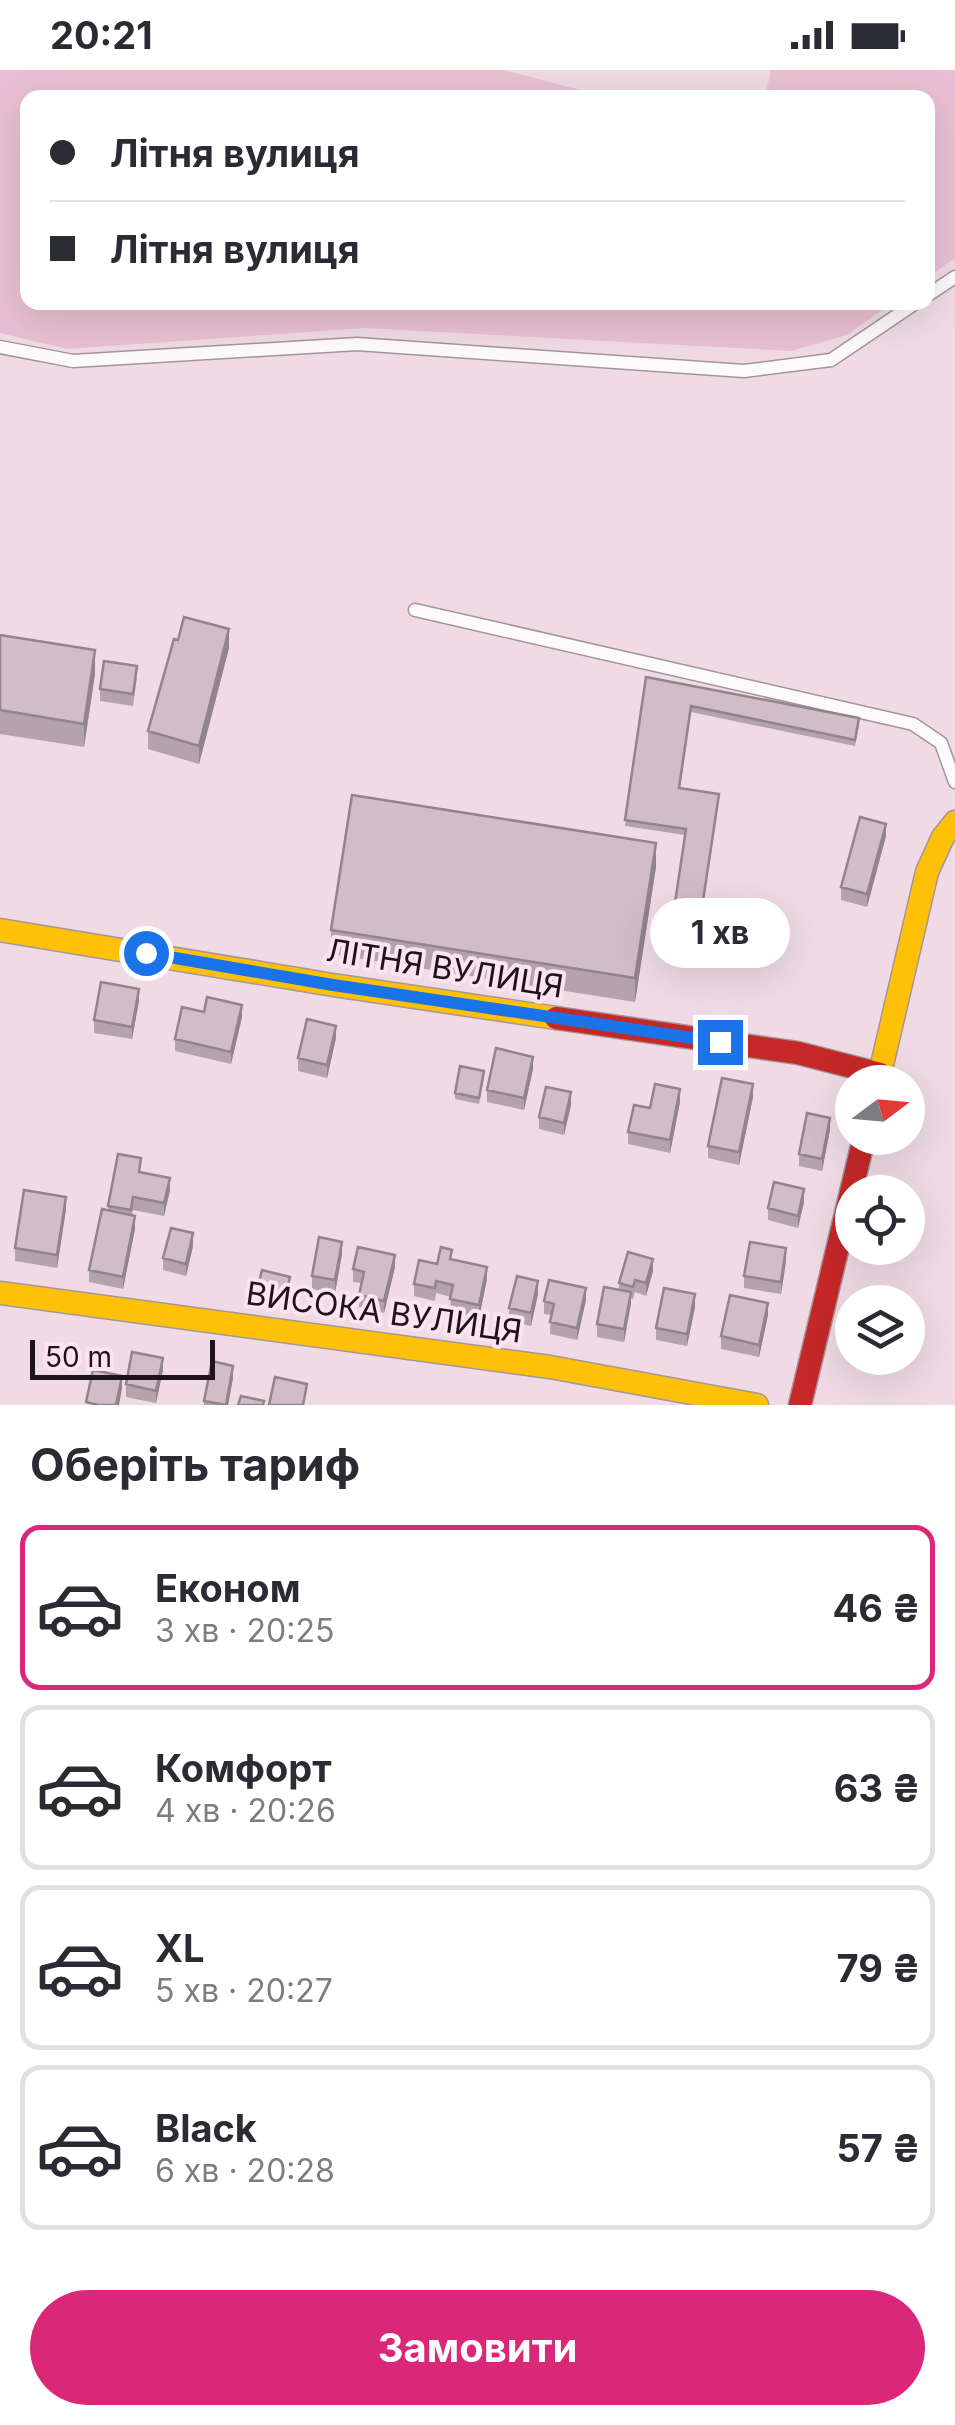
<!DOCTYPE html>
<html lang="uk">
<meta charset="utf-8">
<style>
:root{--surface:#fff;--page:#f7f7f7;--text:#2b2b33;--muted:#7c7c81;--line:#e1e1e2;--accent:#db2777}
body{margin:0;font-family:Inter,sans-serif;background:var(--page);color:var(--text);height:100vh;display:flex;flex-direction:column;font-size:38px;white-space:nowrap}
*{box-sizing:border-box;margin:0}
p{font-size:32px;color:var(--muted)}
.icon{flex:none;width:55px;height:55px;fill:none;stroke:currentColor;stroke-width:2;stroke-linecap:round;stroke-linejoin:round}
.map{position:relative;height:1335px;overflow:hidden}
.details{display:flex;flex-direction:column;background:var(--surface);flex:1}
.details>*{flex:none}
.banner{position:absolute;left:20px;top:20px;width:915px;height:220px;border-radius:20px;box-shadow:0 10px 40px #0002;display:grid;align-content:center;height:220px;padding:0 30px;background:var(--surface)}
.needle{width:65px;rotate:74deg}
.fabs{position:absolute;left:835px;top:995px;display:grid;gap:20px}
.fabs a{display:grid;place-items:center;width:90px;height:90px;border-radius:50%;background:var(--surface);box-shadow:0 10px 40px #0002;font-size:50px}
.scale{position:absolute;left:30px;bottom:25px;width:185px;box-sizing:border-box;padding-left:10px;border:5px solid #1f1219;border-top:0;font-size:28px;line-height:35px;white-space:nowrap;color:#1f1219;-webkit-text-stroke:8px #fce4ef;paint-order:stroke}
.end{position:absolute;width:45px;height:45px;margin:-22px;border:12px solid #1a73e8;background:#fff;box-shadow:0 0 0 5px #fff}
.from{border-radius:50%}
.bubble{position:absolute;height:70px;border-radius:35px;background:var(--surface);box-shadow:0 10px 40px #0002;font-size:32px;font-weight:700;line-height:70px;text-align:center}
.banner b{display:flex;align-items:center;gap:35px;height:95px;font-size:38px}
.banner b+b{border-top:2px solid var(--line)}
.banner i{width:25px;height:25px;background:var(--text)}
ul{padding:0;list-style:none}
li{display:flex;align-items:center;gap:30px;height:165px;margin:0 20px 15px;padding:0 10px;border:5px solid var(--line);border-radius:20px}
li div{flex:1}
li b{display:block;font-size:38px}
li em{font-style:normal;font-weight:700}
li.current{border-color:var(--accent)}
li>.icon{width:90px;height:90px;stroke-width:1.5}
h2{padding:0 30px;font-size:45px;line-height:120px}
.action{display:flex;gap:20px;margin-top:auto;padding:20px 30px}
.action a{flex:1;height:115px;border-radius:60px;background:var(--accent);color:#fff;font-size:40px;font-weight:700;line-height:115px;text-align:center}
.status{display:flex;justify-content:space-between;align-items:center;height:70px;padding:0 50px;background:var(--surface);direction:ltr}
.status svg{height:28px;fill:currentColor}
.map>svg:first-child{display:block}
.green{fill:#e9c0d3}
.lines{fill:none;stroke-linecap:round;stroke-linejoin:round}
.lane-casing{stroke:#a4959c;stroke-width:15}
.slow-casing{stroke:#a4959c;stroke-width:25}
.jam-casing{stroke:#a4959c;stroke-width:25}
.lane{stroke:#fdfafb;stroke-width:12}
.slow{stroke:#ffc107;stroke-width:22}
.jam{stroke:#c62828;stroke-width:22}
.wall{fill:#b4a3ab}
.shaded-wall{fill:#92848b}
.building{fill:#d1bdc7;stroke:#92848b;stroke-width:2.5}
.route{stroke:#1a73e8;stroke-width:12}
.labels{text-anchor:middle;dominant-baseline:central;stroke-width:8;stroke-linejoin:round;paint-order:stroke}
.street-label{font-size:32px;fill:#1f1219;stroke:#fce4ef}
</style>
<div class="status"><b>20:21</b><svg viewBox="0 0 49 12"><path d="M0 12V9h3v3zM5 12V6h3v6zM10 12V3h3v9zM15 12V0h3v12zM26 1h20v11H26zM47 4h2v5h-2z"/></svg></div>
<div class="map">
<svg width="955" height="1335" viewBox="0 0 955 1335">
<rect width="100%" height="100%" fill="#f0dbe5"/>
<path class="green" d="M 0,0 L 503,0 L 608,27 L 28,28 L 28,232 L 892,233 L 847,265 L 791,281 L 365,258 L 67,279 L 0,263 Z
M 771,0 L 955,0 L 955,188 L 928,207 L 928,28 L 765,27 Z"/>
<g class="lines">
<defs>
<path id="lane" d="M 928,225 L 955,207
M 0,277 L 73,291 L 357,274 L 744,301 L 831,290 L 917,232
M 415,540 L 913,654 L 941,673 L 955,712"/>
<path id="slow" d="M 0,860 L 333,915 L 556,948
M 878,1012 L 927,802 L 943,767 L 955,752
M 0,1223 L 550,1297 L 757,1335"/>
<path id="jam" d="M 556,948 L 798,983 L 880,1004
M 800,1335 L 864,1068"/>
</defs>
<use href="#lane" class="lane-casing"/>
<use href="#slow" class="slow-casing"/>
<use href="#jam" class="jam-casing"/>
<use href="#lane" class="lane"/>
<use href="#slow" class="slow"/>
<use href="#jam" class="jam"/>
</g>
<path class="wall" d="M 0,565 L 95,604 L 84,677 L 0,664 Z
M 229,578 L 199,694 L 148,679 L 148,661 Z
M 646,607 L 859,655 L 855,676 L 691,642 L 680,718 L 719,730 L 698,870 L 671,866 L 685,765 L 625,756 Z
M 137,608 L 133,636 L 100,631 L 100,619 Z
M 886,766 L 867,837 L 841,830 L 841,817 Z
M 656,797 L 635,932 L 331,884 L 331,860 Z
M 139,931 L 132,969 L 94,963 L 94,950 Z
M 204,942 L 242,947 L 231,994 L 175,981 L 175,969 Z
M 336,968 L 327,1008 L 298,1001 L 298,988 Z
M 533,999 L 524,1040 L 487,1032 L 487,1020 Z
M 484,1008 L 479,1034 L 455,1029 L 455,1023 Z
M 753,1027 L 739,1095 L 708,1088 L 708,1076 Z
M 680,1032 L 670,1083 L 628,1074 L 628,1062 L 650,1038 Z
M 571,1035 L 564,1065 L 539,1059 L 539,1047 Z
M 830,1060 L 822,1101 L 799,1096 L 799,1084 Z
M 141,1102 L 170,1120 L 164,1146 L 133,1140 L 132,1146 L 135,1159 L 123,1219 L 89,1212 L 89,1200 L 108,1140 L 108,1136 Z
M 804,1132 L 798,1158 L 768,1150 L 768,1138 Z
M 66,1139 L 57,1198 L 15,1191 L 15,1178 Z
M 193,1176 L 186,1206 L 163,1200 L 163,1188 Z
M 342,1184 L 335,1223 L 312,1219 L 312,1206 Z
M 452,1189 L 487,1209 L 479,1248 L 450,1241 L 451,1227 L 436,1223 L 435,1231 L 414,1226 L 414,1214 L 437,1194 Z
M 786,1191 L 781,1224 L 744,1218 L 744,1206 Z
M 395,1197 L 384,1243 L 359,1237 L 359,1225 L 362,1213 L 353,1212 L 353,1199 Z
M 653,1201 L 646,1226 L 635,1222 L 633,1229 L 631,1229 L 624,1272 L 597,1267 L 597,1254 L 619,1219 L 619,1213 Z
M 290,1213 L 285,1233 L 257,1226 L 257,1220 Z
M 538,1224 L 531,1256 L 509,1251 L 509,1238 Z
M 586,1230 L 577,1270 L 550,1264 L 551,1245 L 544,1244 L 544,1231 Z
M 695,1237 L 687,1276 L 656,1270 L 656,1258 Z
M 768,1245 L 759,1287 L 721,1279 L 721,1266 Z
M 163,1300 L 156,1333 L 126,1327 L 126,1314 Z
M 233,1308 L 228,1335 L 204,1335 L 204,1331 Z"/>
<path class="shaded-wall" d="M 229,559 L 229,578 L 199,694 L 199,676 Z
M 95,580 L 95,604 L 84,677 L 84,654 Z
M 886,754 L 886,766 L 867,837 L 867,824 Z
M 656,773 L 656,797 L 635,932 L 635,908 Z
M 139,919 L 139,931 L 132,969 L 132,957 Z
M 242,935 L 242,947 L 231,994 L 231,982 Z
M 336,956 L 336,968 L 327,1008 L 327,995 Z
M 533,987 L 533,999 L 524,1040 L 524,1028 Z
M 753,1014 L 753,1027 L 739,1095 L 739,1082 Z
M 680,1019 L 680,1032 L 670,1083 L 670,1070 Z
M 571,1022 L 571,1035 L 564,1065 L 564,1053 Z
M 830,1048 L 830,1060 L 822,1101 L 822,1089 Z
M 170,1108 L 170,1120 L 164,1146 L 164,1133 Z
M 804,1119 L 804,1132 L 798,1158 L 798,1146 Z
M 66,1127 L 66,1139 L 57,1198 L 57,1185 Z
M 135,1146 L 135,1159 L 123,1219 L 123,1207 Z
M 193,1163 L 193,1176 L 186,1206 L 186,1194 Z
M 342,1172 L 342,1184 L 335,1223 L 335,1210 Z
M 786,1178 L 786,1191 L 781,1224 L 781,1212 Z
M 395,1185 L 395,1197 L 384,1243 L 384,1231 Z
M 653,1189 L 653,1201 L 646,1226 L 646,1213 Z
M 487,1197 L 487,1209 L 479,1248 L 479,1235 Z
M 538,1211 L 538,1224 L 531,1256 L 531,1243 Z
M 586,1218 L 586,1230 L 577,1270 L 577,1258 Z
M 631,1222 L 631,1234 L 624,1272 L 624,1259 Z
M 695,1224 L 695,1237 L 687,1276 L 687,1264 Z
M 768,1233 L 768,1245 L 759,1287 L 759,1275 Z
M 163,1288 L 163,1300 L 156,1333 L 156,1321 Z
M 233,1296 L 233,1308 L 228,1335 L 226,1335 Z
M 122,1306 L 122,1319 L 119,1335 L 116,1335 Z"/>
<path class="building" d="M 184,547 L 229,559 L 199,676 L 148,661 L 174,569 L 178,570 Z
M 0,565 L 95,580 L 84,654 L 0,640 Z
M 104,591 L 137,596 L 133,624 L 100,619 Z
M 646,607 L 859,648 L 855,670 L 691,636 L 679,718 L 719,724 L 698,864 L 671,860 L 686,759 L 625,750 Z
M 352,725 L 656,773 L 635,908 L 331,860 Z
M 860,747 L 886,754 L 867,824 L 841,817 Z
M 101,912 L 139,919 L 132,957 L 94,950 Z
M 207,927 L 242,935 L 231,982 L 175,969 L 182,937 L 204,942 Z
M 307,949 L 336,956 L 327,995 L 298,988 Z
M 496,978 L 533,987 L 524,1028 L 487,1020 Z
M 460,996 L 484,1001 L 479,1028 L 455,1023 Z
M 722,1008 L 753,1014 L 739,1082 L 708,1076 Z
M 655,1014 L 680,1019 L 670,1070 L 628,1062 L 634,1035 L 650,1038 Z
M 546,1017 L 571,1022 L 564,1053 L 539,1047 Z
M 807,1043 L 830,1048 L 822,1089 L 799,1084 Z
M 118,1084 L 141,1088 L 139,1102 L 170,1108 L 164,1133 L 133,1127 L 131,1140 L 108,1136 Z
M 774,1112 L 804,1119 L 798,1146 L 768,1138 Z
M 24,1120 L 66,1127 L 57,1185 L 15,1178 Z
M 102,1139 L 135,1146 L 123,1207 L 89,1200 Z
M 171,1158 L 193,1163 L 186,1194 L 163,1188 Z
M 319,1167 L 342,1172 L 335,1210 L 312,1206 Z
M 750,1172 L 786,1178 L 781,1212 L 744,1206 Z
M 358,1177 L 395,1185 L 384,1231 L 359,1225 L 364,1202 L 353,1199 Z
M 441,1177 L 452,1180 L 450,1189 L 487,1197 L 479,1235 L 450,1229 L 453,1215 L 436,1211 L 435,1218 L 414,1214 L 419,1190 L 437,1194 Z
M 628,1182 L 653,1189 L 646,1213 L 635,1210 L 633,1217 L 619,1213 Z
M 262,1200 L 290,1207 L 285,1227 L 257,1220 Z
M 517,1206 L 538,1211 L 531,1243 L 509,1238 Z
M 549,1210 L 586,1218 L 577,1258 L 550,1252 L 554,1234 L 544,1231 Z
M 604,1217 L 631,1222 L 624,1259 L 597,1254 Z
M 664,1218 L 695,1224 L 687,1264 L 656,1258 Z
M 730,1225 L 768,1233 L 759,1275 L 721,1266 Z
M 132,1282 L 163,1288 L 156,1321 L 126,1314 Z
M 212,1291 L 233,1296 L 226,1335 L 204,1331 Z
M 93,1300 L 122,1306 L 116,1335 L 98,1335 L 86,1332 Z
M 275,1307 L 307,1314 L 303,1335 L 269,1335 Z
M 241,1326 L 264,1331 L 263,1335 L 238,1335 Z"/>
<g class="lines">
<path class="route" d="M 146,883 L 333,915 L 720,972"/>
</g>
<g class="labels">
<g class="street-label">
<text transform="translate(445 898) rotate(9)">ЛІТНЯ ВУЛИЦЯ</text>
<text transform="translate(384 1242) rotate(8)">ВИСОКА ВУЛИЦЯ</text>
</g>
</g>
</svg>
<div class="fabs">
<a><svg class="needle" viewBox="-14 -14 28 28"><path d="M0-13l5 13h-10z" fill="#e53935"/><path d="M0 13l5-13h-10z" fill="#7c7c81"/></svg></a>
<a><svg class="icon" aria-label="locate" viewBox="0 0 24 24"><circle cx="12" cy="12" r="6"/><path d="M12 2v4M12 18v4M2 12h4M18 12h4"/></svg></a>
<a><svg class="icon" aria-label="layers" viewBox="0 0 24 24"><path d="M12 4l9 5-9 5-9-5zM3 14l9 5 9-5"/></svg></a>
</div>
<div class="scale">50 m</div>
<i class="end from" style="left:146px;top:883px"></i>
<i class="end" style="left:720px;top:972px"></i>
<div class="bubble" style="left:650px;top:828px;width:140px">1 хв</div>
<div class="banner">
<b><i class="from"></i>Літня вулиця</b>
<b><i></i>Літня вулиця</b>
</div>
</div>
<section class="details">
<h2>Оберіть тариф</h2>
<ul>
<li class="current"><svg class="icon" aria-label="car" viewBox="0 0 24 24"><path d="M5 17H2v-5l4-1 3-4h7l3 4 3 1v5h-3M9 17h6M6 11h13"/><circle cx="7" cy="17" r="2"/><circle cx="17" cy="17" r="2"/></svg><div><b>Економ</b><p>3 хв · 20:25</p></div><em>46 ₴</em></li>
<li><svg class="icon" aria-label="car" viewBox="0 0 24 24"><path d="M5 17H2v-5l4-1 3-4h7l3 4 3 1v5h-3M9 17h6M6 11h13"/><circle cx="7" cy="17" r="2"/><circle cx="17" cy="17" r="2"/></svg><div><b>Комфорт</b><p>4 хв · 20:26</p></div><em>63 ₴</em></li>
<li><svg class="icon" aria-label="car" viewBox="0 0 24 24"><path d="M5 17H2v-5l4-1 3-4h7l3 4 3 1v5h-3M9 17h6M6 11h13"/><circle cx="7" cy="17" r="2"/><circle cx="17" cy="17" r="2"/></svg><div><b>XL</b><p>5 хв · 20:27</p></div><em>79 ₴</em></li>
<li><svg class="icon" aria-label="car" viewBox="0 0 24 24"><path d="M5 17H2v-5l4-1 3-4h7l3 4 3 1v5h-3M9 17h6M6 11h13"/><circle cx="7" cy="17" r="2"/><circle cx="17" cy="17" r="2"/></svg><div><b>Black</b><p>6 хв · 20:28</p></div><em>57 ₴</em></li>
</ul>
<div class="action"><a>Замовити</a></div>
</section>
